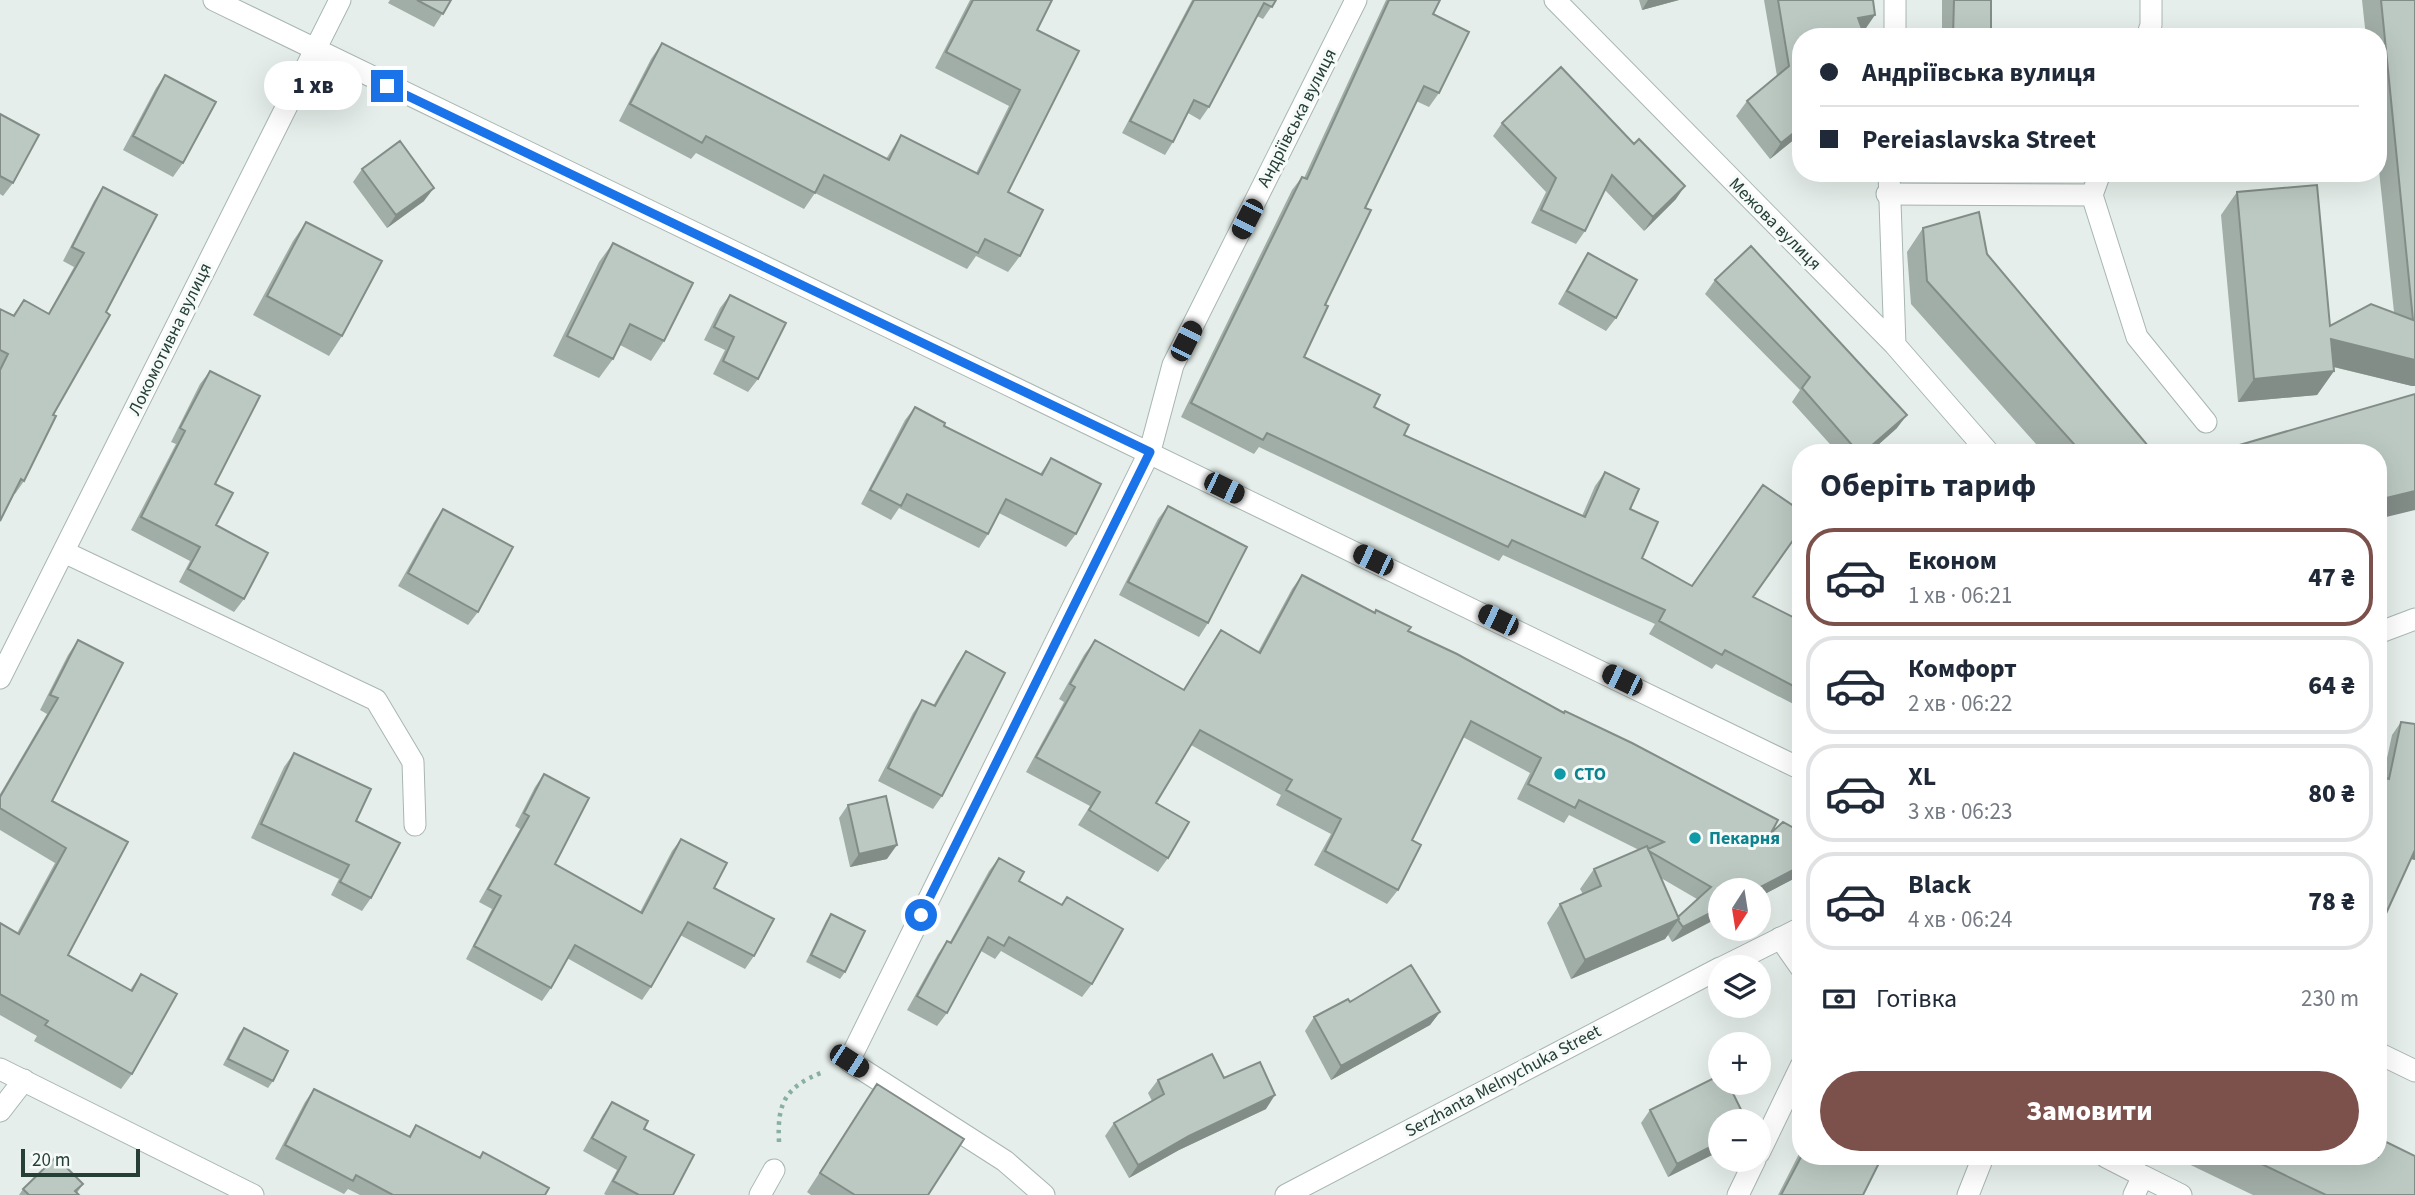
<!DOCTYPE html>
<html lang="uk">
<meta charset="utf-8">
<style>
:root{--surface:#fff;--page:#f6f6f7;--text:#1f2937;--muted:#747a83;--line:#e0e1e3;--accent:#7c504b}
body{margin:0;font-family:"Source Sans 3",sans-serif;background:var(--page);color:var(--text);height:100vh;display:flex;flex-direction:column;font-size:26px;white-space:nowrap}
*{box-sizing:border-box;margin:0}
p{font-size:23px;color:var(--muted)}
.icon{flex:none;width:38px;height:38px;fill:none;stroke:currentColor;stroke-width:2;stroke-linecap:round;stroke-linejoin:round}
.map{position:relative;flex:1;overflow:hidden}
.details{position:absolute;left:1792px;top:444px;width:595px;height:721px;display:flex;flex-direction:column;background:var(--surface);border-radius:28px;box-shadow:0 7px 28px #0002}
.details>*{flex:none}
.hud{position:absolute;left:1792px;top:28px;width:595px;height:154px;border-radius:28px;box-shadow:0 7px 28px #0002;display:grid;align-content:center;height:154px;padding:0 28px;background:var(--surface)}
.needle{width:46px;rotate:192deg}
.controls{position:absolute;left:1708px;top:878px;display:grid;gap:14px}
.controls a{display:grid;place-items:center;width:63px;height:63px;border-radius:50%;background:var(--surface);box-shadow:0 7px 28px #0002;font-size:35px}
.scale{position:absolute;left:21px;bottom:18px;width:119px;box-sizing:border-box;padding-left:7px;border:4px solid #253f37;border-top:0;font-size:19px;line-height:24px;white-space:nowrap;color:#253f37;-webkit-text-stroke:5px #f6faf8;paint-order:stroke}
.end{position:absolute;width:32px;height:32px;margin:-16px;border:9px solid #1a73e8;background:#fff;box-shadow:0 0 0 4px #fff}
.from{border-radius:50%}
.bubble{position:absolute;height:49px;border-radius:24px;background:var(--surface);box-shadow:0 7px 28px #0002;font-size:23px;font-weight:800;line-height:49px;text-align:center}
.car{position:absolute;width:21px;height:42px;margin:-21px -10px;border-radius:9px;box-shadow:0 0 5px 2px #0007;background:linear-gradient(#222 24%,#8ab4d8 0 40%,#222 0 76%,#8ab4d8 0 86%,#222 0)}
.hud b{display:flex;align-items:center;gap:24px;height:66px;font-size:26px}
.hud b+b{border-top:2px solid var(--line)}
.hud i{width:18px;height:18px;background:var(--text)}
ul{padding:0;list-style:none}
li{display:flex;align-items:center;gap:21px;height:98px;margin:0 14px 10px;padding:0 14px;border:4px solid var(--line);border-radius:28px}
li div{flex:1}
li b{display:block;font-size:26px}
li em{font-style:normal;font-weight:800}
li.on{border-color:var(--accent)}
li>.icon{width:63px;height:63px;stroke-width:1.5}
h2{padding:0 28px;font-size:32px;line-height:84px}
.pay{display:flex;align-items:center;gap:18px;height:77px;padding:0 28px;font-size:26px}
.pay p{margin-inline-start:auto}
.cta{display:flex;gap:14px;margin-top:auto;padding:14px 28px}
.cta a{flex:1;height:80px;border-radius:42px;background:var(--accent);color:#fff;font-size:28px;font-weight:800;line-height:80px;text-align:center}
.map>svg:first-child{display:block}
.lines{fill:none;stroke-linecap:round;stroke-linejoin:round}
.service-casing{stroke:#a8b6b1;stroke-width:23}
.minor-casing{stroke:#a8b6b1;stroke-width:23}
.tertiary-casing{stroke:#a8b6b1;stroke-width:23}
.path{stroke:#87b0a1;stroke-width:4.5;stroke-dasharray:3.5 5;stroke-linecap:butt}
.service{stroke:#fff;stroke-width:21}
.minor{stroke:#fff;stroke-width:21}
.tertiary{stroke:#fff;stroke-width:21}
.wall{fill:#a1ada7;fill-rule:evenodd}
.shaded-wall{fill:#838d88}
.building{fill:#bbc9c2;stroke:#838d88;stroke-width:2}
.route{stroke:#1a73e8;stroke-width:9}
.culture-dot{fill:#0f9aa8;stroke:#f6faf8;stroke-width:2.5}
.labels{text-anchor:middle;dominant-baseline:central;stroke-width:6;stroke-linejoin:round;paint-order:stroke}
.street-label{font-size:18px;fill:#253f37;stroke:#f6faf8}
.culture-label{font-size:18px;font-weight:bold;fill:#0d838f;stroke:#f6faf8;text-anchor:start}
</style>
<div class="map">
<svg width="2415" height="1195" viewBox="0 0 2415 1195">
<rect width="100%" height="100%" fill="#e5eeea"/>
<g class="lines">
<defs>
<path id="service" d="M 2147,37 L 2151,25 L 2151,0
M 1887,194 L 2092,195 L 2137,337 L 2206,422
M 2092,195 L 2100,173
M 64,552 L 376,700 L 413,762 L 415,825
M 1780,938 L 1801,968
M 1759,1153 L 1801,1066
M 2106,1157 L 2143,1176
M 1738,1195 L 1755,1160
M 1968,1195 L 1983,1157
M 2134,1195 L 2143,1176 L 2181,1195"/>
<path id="minor" d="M 214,0 L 1801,769
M 1555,0 L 1895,345 L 1989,453
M 1895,0 L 1895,37
M 1889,173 L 1895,345
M 0,678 L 340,0
M 2378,1053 L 2415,1071
M 0,1111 L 24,1080
M 760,1195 L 774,1170
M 1044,1195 L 1005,1161 L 849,1061 L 1150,451 L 1173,365 L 1356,0"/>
<path id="tertiary" d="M 2378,633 L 2415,619
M 1721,968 L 1801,928
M 0,1069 L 253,1195
M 1286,1195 L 1720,968"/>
</defs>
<use href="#service" class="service-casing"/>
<use href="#minor" class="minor-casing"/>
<use href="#tertiary" class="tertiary-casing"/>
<path class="path" d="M 779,1142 C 777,1103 785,1087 823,1072"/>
<use href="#service" class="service"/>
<use href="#minor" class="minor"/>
<use href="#tertiary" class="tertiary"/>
</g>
<path class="wall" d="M 390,0 L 451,0 L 434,27 L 388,3 Z
M 970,0 L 1052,0 L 1037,30 L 1008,192 L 1020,256 L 1008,272 L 976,256 L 967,269 L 815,193 L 804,209 L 696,153 L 691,159 L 619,121 L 651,59 L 662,43 L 886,159 L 901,135 L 976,173 L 1009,106 L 935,68 Z
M 1192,0 L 1276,0 L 1263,19 L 1257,16 L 1209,107 L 1200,120 L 1188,113 L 1173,142 L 1165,155 L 1122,133 Z
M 1386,0 L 1440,0 L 1433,14 L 1439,93 L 1429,107 L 1416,101 L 1365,208 L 1304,357 L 1374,407 L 1404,435 L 1582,516 L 1595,486 L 1605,472 L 1630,509 L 1642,558 L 1692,586 L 1753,597 L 1801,621 L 1801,708 L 1716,664 L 1712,669 L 1649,634 L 1655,624 L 1503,555 L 1499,561 L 1259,447 L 1254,454 L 1181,417 L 1292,190 L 1302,177 L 1304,178 Z
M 1639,0 L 1679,0 L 1642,10 Z
M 1764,0 L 1873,0 L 1864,31 L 1801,37 L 1801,134 L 1770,159 L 1736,116 L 1747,101 L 1777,76 Z
M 1942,0 L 1991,0 L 1991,37 L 1942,37 Z
M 2362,0 L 2415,0 L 2415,386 L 2412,386 L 2333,367 L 2334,371 L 2317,395 L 2238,402 L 2221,215 L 2237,192 L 2330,326 L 2394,312 L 2378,161 L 2378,37 L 2366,37 Z
M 165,75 L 183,163 L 173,177 L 123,150 L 156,88 Z
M 0,114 L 13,183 L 3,196 L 0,194 Z
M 1502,123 L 1676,199 L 1644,231 L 1605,190 L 1585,231 L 1576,244 L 1531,223 L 1546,192 L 1493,136 Z
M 362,169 L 424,201 L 387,228 L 353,182 Z
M 103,187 L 53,415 L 24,481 L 15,494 L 14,494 L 0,521 L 0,309 L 13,315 L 24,300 L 48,314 L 74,267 L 63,261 L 94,201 Z
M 306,222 L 342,336 L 329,356 L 253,315 L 293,241 Z
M 1923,228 L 1987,254 L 2154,453 L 2044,453 L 1911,304 L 1907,252 Z
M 613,243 L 664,341 L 651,361 L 620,345 L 613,359 L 599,378 L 553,356 L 599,262 Z
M 1588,253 L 1616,318 L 1606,331 L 1558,304 L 1579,267 Z
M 1715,280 L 1897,428 L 1869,453 L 1838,453 L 1792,402 L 1800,390 L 1705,294 Z
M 730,295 L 758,379 L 748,392 L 713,374 L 725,350 L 704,340 L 720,308 Z
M 210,371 L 216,525 L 244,599 L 234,612 L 179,582 L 190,561 L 131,530 L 176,444 L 171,442 L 200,384 Z
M 915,407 L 944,426 L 1040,474 L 1051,458 L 1076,534 L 1066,547 L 999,513 L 988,534 L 979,548 L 899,508 L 891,520 L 861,504 L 905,420 Z
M 1168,506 L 1208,623 L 1199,637 L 1119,595 L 1158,519 Z
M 443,509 L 478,612 L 468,625 L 398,586 L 434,522 Z
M 1302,575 L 1408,631 L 1771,833 L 1801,875 L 1759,897 L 1759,891 L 1672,942 L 1668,935 L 1665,939 L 1571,979 L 1547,923 L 1560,904 L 1583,894 L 1580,889 L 1594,869 L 1639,850 L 1569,815 L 1564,823 L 1517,799 L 1530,773 L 1463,737 L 1412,840 L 1398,890 L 1387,904 L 1314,865 L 1331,834 L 1276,805 L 1281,795 L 1191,745 L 1156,803 L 1168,858 L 1158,872 L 1078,825 L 1090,806 L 1026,772 L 1064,702 L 1059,699 L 1084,655 L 1095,640 L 1183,690 L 1221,630 L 1258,652 L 1292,589 ZM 1661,878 L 1697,899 L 1678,917 Z
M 78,640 L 52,801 L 128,842 L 68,955 L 130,990 L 141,974 L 132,1074 L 121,1089 L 34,1041 L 37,1036 L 0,1015 L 0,923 L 17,933 L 55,863 L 0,830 L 0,794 L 47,714 L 40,710 L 68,655 Z
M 966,651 L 942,796 L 933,809 L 878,781 L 913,713 L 922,700 L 933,706 L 957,664 Z
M 2401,722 L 2415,724 L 2415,860 L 2411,859 L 2383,777 L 2392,735 Z
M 294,753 L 356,821 L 371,898 L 362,911 L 331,895 L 339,879 L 251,838 L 284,767 Z
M 544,774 L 555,864 L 640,912 L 672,851 L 681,839 L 714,888 L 754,956 L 745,969 L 680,935 L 651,987 L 642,1000 L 567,958 L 551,988 L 542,1001 L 466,959 L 492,909 L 479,902 L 520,829 L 515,826 L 535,787 Z
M 848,805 L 887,859 L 850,867 L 839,818 Z
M 999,858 L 1019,881 L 1061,905 L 1067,897 L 1092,984 L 1082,997 L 1001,951 L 995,959 L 981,951 L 947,1013 L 937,1026 L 907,1010 L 938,954 L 947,941 L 950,942 L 989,871 Z
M 831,914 L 845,972 L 840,979 L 806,962 L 826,921 Z
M 1350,1002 L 1440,1012 L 1430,1025 L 1331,1080 L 1305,1031 L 1314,1017 Z
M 244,1028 L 273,1081 L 268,1088 L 223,1065 L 239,1034 Z
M 1224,1078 L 1266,1109 L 1179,1150 L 1129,1178 L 1105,1136 L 1114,1123 L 1152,1101 L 1148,1093 L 1158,1080 Z
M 877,1084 L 928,1195 L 811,1195 L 807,1192 Z
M 314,1089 L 408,1137 L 416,1125 L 479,1158 L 483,1152 L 545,1195 L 360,1195 L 348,1189 L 344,1194 L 275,1159 L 305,1102 Z
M 612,1102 L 644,1129 L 673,1195 L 606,1195 L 604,1194 L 617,1170 L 583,1151 L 603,1115 Z
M 1650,1110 L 1720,1122 L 1720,1151 L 1668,1177 L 1641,1123 Z
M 1801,1150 L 1801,1157 L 1863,1195 L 1778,1195 Z
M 2174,1157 L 2378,1157 L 2415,1195 L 2253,1195 Z
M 83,1184 L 77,1193 L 79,1195 L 19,1195 L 23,1189 Z"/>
<path class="shaded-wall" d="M 1648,0 L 1679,0 L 1642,10 Z
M 1875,15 L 1864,31 L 1847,33 L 1858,18 Z
M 1801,127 L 1801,134 L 1770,159 L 1781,143 Z
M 1685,186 L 1676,199 L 1644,231 L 1653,217 Z
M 434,188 L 424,201 L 387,228 L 396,215 Z
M 2331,339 L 2415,360 L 2415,386 L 2412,386 L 2314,362 Z
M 2334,371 L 2317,395 L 2238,402 L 2254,379 Z
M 1907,415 L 1897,428 L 1869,453 L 1863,453 Z
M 2415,491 L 2415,510 L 2378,519 L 2378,500 Z
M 897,845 L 887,859 L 850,867 L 859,854 Z
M 2415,848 L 2415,860 L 2408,858 Z
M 1801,866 L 1801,875 L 1759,897 L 1759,891 L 1753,891 Z
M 1720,908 L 1720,917 L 1672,942 L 1683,927 Z
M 1679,919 L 1665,939 L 1571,979 L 1585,960 Z
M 1440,1012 L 1430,1025 L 1331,1080 L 1341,1066 Z
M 1275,1095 L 1266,1109 L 1179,1150 L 1129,1178 L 1138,1165 L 1189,1136 Z
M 1720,1142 L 1720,1151 L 1668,1177 L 1677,1164 Z"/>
<path class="building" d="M 417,0 L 451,0 L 443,14 Z
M 973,0 L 1052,0 L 1037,30 L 1079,51 L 1008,192 L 1043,210 L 1020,256 L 985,239 L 978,253 L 824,175 L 815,193 L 706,136 L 702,143 L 630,104 L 662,43 L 889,160 L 901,135 L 978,174 L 1020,90 L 946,52 Z
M 1194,0 L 1276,0 L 1272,7 L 1264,3 L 1209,107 L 1194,100 L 1173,142 L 1130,121 Z
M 1389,0 L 1440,0 L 1433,14 L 1469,32 L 1439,93 L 1424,86 L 1365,208 L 1371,210 L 1325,305 L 1328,306 L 1304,357 L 1380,395 L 1374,407 L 1409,425 L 1404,435 L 1585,517 L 1605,472 L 1639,489 L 1630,509 L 1658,522 L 1642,558 L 1692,586 L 1763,485 L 1801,511 L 1801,529 L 1753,597 L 1801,621 L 1801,690 L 1725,650 L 1722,655 L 1659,621 L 1665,610 L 1512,540 L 1508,547 L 1267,433 L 1263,440 L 1191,403 L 1302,177 L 1307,179 Z
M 1778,0 L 1873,0 L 1875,15 L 1858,18 L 1865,37 L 1801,37 L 1801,127 L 1781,143 L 1747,101 L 1789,66 Z
M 1954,0 L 1991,0 L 1991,37 L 1953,37 Z
M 2381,0 L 2415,0 L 2415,360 L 2331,339 L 2334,371 L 2254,379 L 2237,192 L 2317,185 L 2330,326 L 2371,304 L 2413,320 Z
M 1561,67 L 1634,144 L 1639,139 L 1685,186 L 1653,217 L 1612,175 L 1585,231 L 1541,210 L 1556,178 L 1502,123 Z
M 165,75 L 216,102 L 183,163 L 133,136 Z
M 0,114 L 39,135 L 13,183 L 0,176 Z
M 400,141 L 434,188 L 396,215 L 362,169 Z
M 103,187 L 157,215 L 106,312 L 110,315 L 53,415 L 56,416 L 24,481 L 21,479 L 0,521 L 0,370 L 8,354 L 0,350 L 0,309 L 14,316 L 24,300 L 49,314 L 84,253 L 72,247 Z
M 1979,212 L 1987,254 L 2154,453 L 2082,453 L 1927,281 L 1923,228 Z
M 306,222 L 382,261 L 342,336 L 267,296 Z
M 613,243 L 693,283 L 664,341 L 630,324 L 613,359 L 567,336 Z
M 1751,246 L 1907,415 L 1863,453 L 1859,453 L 1802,388 L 1810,377 L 1715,280 Z
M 1588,253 L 1637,280 L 1616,318 L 1567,291 Z
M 730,295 L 786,323 L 758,379 L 723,361 L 734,337 L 714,327 Z
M 210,371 L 260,396 L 215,484 L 233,493 L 216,525 L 268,553 L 244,599 L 188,569 L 200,547 L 141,517 L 185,431 L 180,428 Z
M 2415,394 L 2415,491 L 2378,500 L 2378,453 L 2212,453 Z
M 915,407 L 945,423 L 944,426 L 1042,475 L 1051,458 L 1101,484 L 1076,534 L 1006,499 L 988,534 L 907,494 L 901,506 L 870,490 Z
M 1168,506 L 1247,547 L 1208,623 L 1128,582 Z
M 443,509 L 513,547 L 478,612 L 408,573 Z
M 1302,575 L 1375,613 L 1376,610 L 1411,627 L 1408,631 L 1457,654 L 1564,713 L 1565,711 L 1632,743 L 1778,820 L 1771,833 L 1783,822 L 1801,832 L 1801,866 L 1753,891 L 1720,891 L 1720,908 L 1683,927 L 1678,920 L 1679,919 L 1678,917 L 1711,887 L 1649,851 L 1648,849 L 1664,842 L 1579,800 L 1575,808 L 1528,784 L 1541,758 L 1471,721 L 1412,840 L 1421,845 L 1398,890 L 1325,851 L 1341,819 L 1286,790 L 1292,780 L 1200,730 L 1156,803 L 1189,822 L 1168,858 L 1089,810 L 1100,792 L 1036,757 L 1075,687 L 1070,684 L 1095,640 L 1184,690 L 1221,630 L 1260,653 Z
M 78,640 L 123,663 L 52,801 L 128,842 L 68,955 L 132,991 L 141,974 L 177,994 L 132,1074 L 45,1025 L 48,1021 L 0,994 L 0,923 L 19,934 L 66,848 L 0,808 L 0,797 L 58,698 L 50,695 Z
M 966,651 L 1005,673 L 942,796 L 888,768 L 922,700 L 935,706 Z
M 2401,722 L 2415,724 L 2415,850 L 2378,931 L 2378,776 L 2389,779 Z
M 294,753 L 371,789 L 356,821 L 400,843 L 371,898 L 340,882 L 349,865 L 261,824 Z
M 544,774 L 589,798 L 555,864 L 642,913 L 681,839 L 727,863 L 714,888 L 774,919 L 754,956 L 688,922 L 651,987 L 575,945 L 551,988 L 474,946 L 501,896 L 488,889 L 529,816 L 524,813 Z
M 886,796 L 897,845 L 859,854 L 848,805 Z
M 1647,846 L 1679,919 L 1585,960 L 1560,904 L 1601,886 L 1594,869 Z
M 999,858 L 1024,872 L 1019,881 L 1062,905 L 1067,897 L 1123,929 L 1092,984 L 1009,937 L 1004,946 L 988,937 L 947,1013 L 917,996 L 947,941 L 951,943 Z
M 831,914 L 865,931 L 845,972 L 811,955 Z
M 1411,965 L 1440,1012 L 1341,1066 L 1314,1017 L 1348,999 L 1350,1002 Z
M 244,1028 L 288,1051 L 273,1081 L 228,1059 Z
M 1212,1054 L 1224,1078 L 1260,1062 L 1275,1095 L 1189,1136 L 1138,1165 L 1114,1123 L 1164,1094 L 1158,1080 Z
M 1720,1075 L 1720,1083 L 1728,1083 L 1747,1122 L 1720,1122 L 1720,1142 L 1677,1164 L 1650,1110 Z
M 877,1084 L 964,1139 L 928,1195 L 855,1195 L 820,1173 Z
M 314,1089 L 410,1137 L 416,1125 L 480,1158 L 483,1152 L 549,1188 L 545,1195 L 393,1195 L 356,1175 L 353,1181 L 285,1145 Z
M 612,1102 L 648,1121 L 644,1129 L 694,1155 L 673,1195 L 639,1195 L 613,1181 L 626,1157 L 592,1138 Z
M 2378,1138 L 2415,1156 L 2415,1195 L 2326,1195 L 2247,1157 L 2378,1157 Z
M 56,1157 L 83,1184 L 75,1191 L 79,1195 L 29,1195 L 23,1189 Z
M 1801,1157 L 1882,1157 L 1863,1195 L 1781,1195 Z"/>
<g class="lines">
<path class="route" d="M 387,86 L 1150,452 L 921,915"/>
</g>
<g class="culture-dot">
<circle cx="1560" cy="774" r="7"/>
<circle cx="1695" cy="838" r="7"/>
</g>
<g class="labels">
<g class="street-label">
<text transform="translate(1297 118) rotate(-63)">Андріївська вулиця</text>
<text transform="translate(1775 224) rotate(45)">Межова вулиця</text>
<text transform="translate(170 339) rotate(-64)">Локомотивна вулиця</text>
<text transform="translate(1503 1081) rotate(-28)">Serzhanta Melnychuka Street</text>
</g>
<g class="culture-label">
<text x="1574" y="774">СТО</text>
<text x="1709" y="838">Пекарня</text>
</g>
</g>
</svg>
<div class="controls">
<a><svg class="needle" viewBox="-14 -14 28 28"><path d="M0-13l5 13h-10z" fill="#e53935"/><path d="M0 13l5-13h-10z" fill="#747a83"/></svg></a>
<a><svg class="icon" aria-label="layers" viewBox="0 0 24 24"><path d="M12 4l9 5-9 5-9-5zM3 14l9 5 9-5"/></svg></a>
<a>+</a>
<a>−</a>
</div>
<div class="scale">20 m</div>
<i class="end from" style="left:921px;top:915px"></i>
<i class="end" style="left:387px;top:86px"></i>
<div class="bubble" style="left:264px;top:61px;width:98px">1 хв</div>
<i class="car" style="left:1247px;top:219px;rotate:207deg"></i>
<i class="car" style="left:1186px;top:341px;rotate:27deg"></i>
<i class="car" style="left:1224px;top:488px;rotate:116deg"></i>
<i class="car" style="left:1373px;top:560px;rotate:296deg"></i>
<i class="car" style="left:1498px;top:620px;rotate:296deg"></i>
<i class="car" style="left:1622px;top:680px;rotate:296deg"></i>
<i class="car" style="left:849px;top:1061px;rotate:123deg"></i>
<div class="hud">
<b><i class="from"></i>Андріївська вулиця</b>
<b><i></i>Pereiaslavska Street</b>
</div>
<section class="details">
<h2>Оберіть тариф</h2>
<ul>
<li class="on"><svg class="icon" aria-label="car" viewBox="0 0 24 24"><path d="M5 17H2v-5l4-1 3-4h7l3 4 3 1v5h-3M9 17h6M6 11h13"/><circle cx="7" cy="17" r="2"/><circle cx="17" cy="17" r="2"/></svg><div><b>Економ</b><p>1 хв · 06:21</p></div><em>47 ₴</em></li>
<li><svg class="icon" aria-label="car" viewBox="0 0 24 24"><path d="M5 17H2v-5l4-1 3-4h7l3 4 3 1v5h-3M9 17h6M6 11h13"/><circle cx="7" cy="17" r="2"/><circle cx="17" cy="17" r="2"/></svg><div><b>Комфорт</b><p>2 хв · 06:22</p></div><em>64 ₴</em></li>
<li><svg class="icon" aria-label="car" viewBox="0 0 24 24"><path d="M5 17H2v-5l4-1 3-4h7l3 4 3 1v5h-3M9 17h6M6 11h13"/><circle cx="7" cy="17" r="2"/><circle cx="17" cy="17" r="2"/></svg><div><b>XL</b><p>3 хв · 06:23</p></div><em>80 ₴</em></li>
<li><svg class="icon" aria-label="car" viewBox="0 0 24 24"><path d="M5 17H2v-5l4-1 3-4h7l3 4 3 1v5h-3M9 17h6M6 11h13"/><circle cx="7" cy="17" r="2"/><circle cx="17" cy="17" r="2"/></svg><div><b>Black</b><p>4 хв · 06:24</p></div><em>78 ₴</em></li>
</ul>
<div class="pay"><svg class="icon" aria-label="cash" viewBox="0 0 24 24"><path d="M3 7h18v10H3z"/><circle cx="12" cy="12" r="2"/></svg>Готівка<p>230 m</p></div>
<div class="cta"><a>Замовити</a></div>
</section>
</div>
